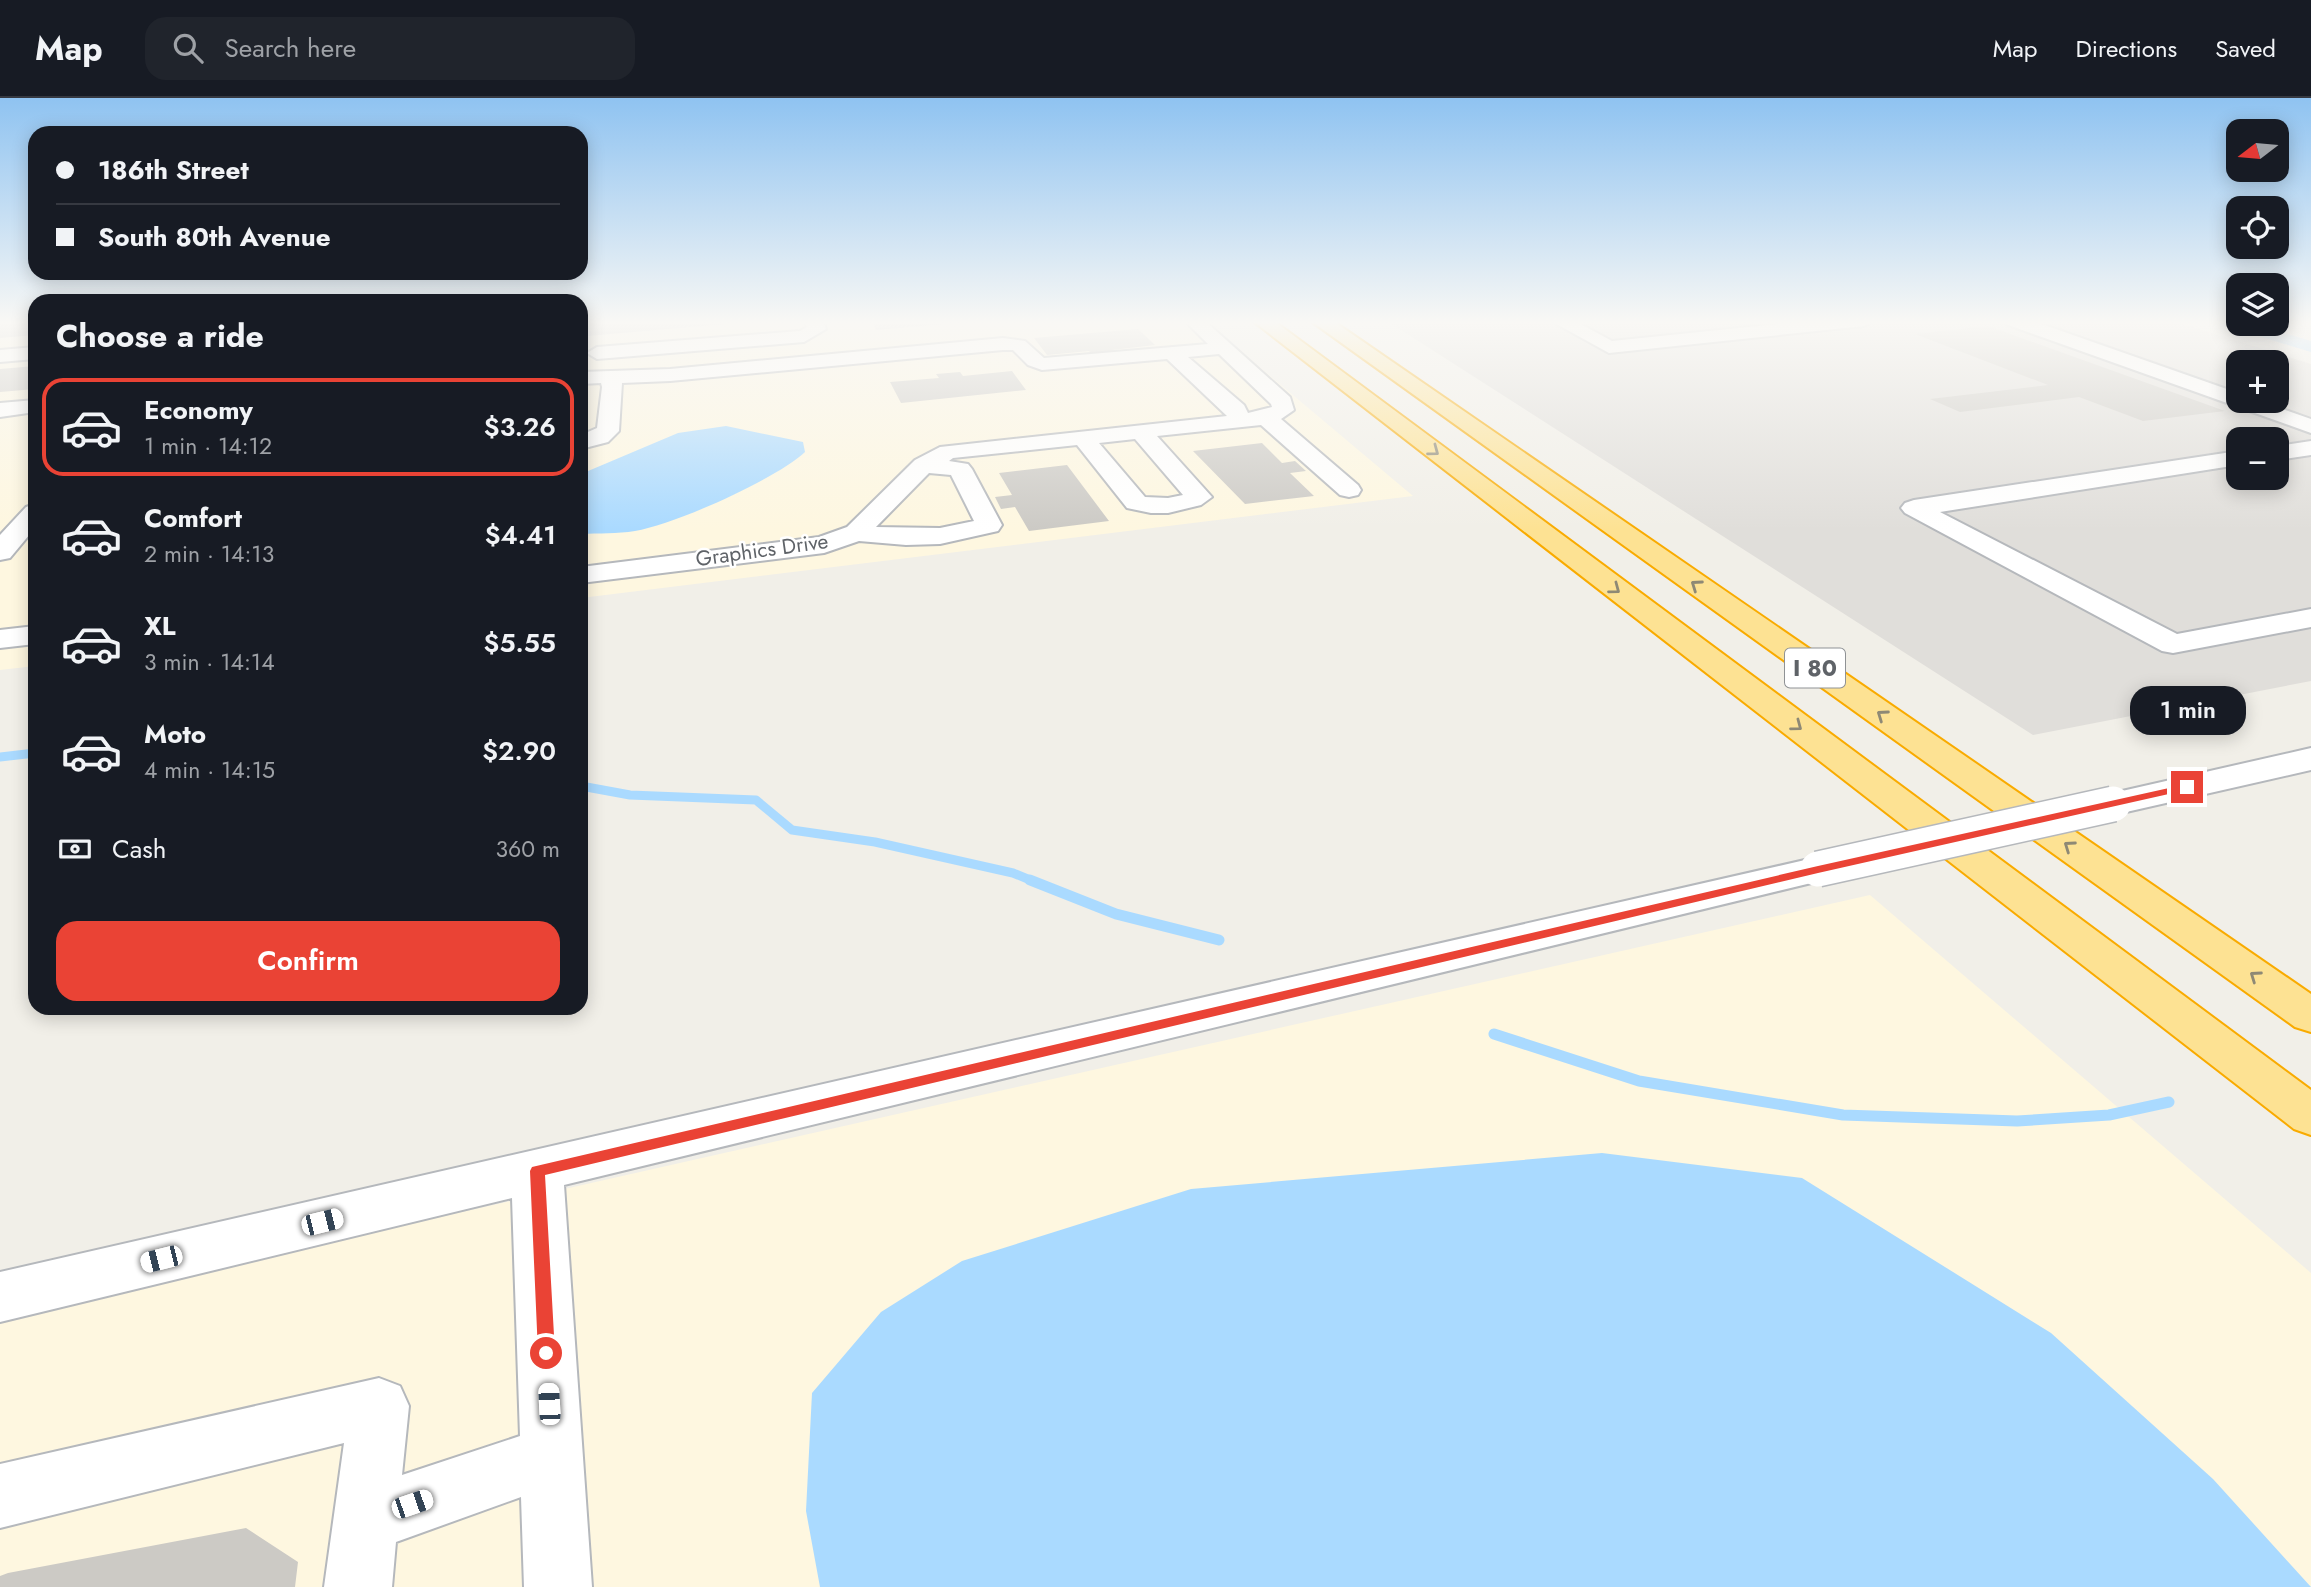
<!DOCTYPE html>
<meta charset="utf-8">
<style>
:root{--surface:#171b24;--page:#20242c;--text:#f1f3f6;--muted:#9ea1a6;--line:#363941;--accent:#ea4335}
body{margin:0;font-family:Jost,sans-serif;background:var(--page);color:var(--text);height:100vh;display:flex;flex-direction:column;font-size:26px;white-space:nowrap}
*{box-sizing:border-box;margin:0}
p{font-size:23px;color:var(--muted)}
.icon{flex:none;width:38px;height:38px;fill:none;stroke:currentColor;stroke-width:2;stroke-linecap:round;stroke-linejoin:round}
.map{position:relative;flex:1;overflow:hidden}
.sheet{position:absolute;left:28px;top:196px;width:560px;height:721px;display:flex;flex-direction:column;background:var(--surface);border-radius:21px;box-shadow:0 4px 18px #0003}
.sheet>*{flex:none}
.guide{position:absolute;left:28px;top:28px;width:560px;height:154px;border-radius:21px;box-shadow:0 4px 18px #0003;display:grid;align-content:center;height:154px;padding:0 28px;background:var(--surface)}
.needle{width:46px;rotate:254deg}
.fabs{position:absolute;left:2226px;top:21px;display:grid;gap:14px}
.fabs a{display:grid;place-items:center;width:63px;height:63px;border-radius:14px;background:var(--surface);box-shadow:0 4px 18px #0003;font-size:35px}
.end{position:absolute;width:32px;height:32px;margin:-16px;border:9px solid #ea4335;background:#fff;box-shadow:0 0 0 4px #fff}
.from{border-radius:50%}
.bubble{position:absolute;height:49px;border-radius:21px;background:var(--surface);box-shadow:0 4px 18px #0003;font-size:23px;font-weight:600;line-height:49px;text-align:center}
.car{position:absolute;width:21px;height:42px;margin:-21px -10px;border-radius:9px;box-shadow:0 0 5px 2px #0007;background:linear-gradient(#fff 24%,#345 0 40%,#fff 0 76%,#345 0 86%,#fff 0)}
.guide b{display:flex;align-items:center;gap:24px;height:66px;font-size:26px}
.guide b+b{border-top:2px solid var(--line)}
.guide i{width:18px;height:18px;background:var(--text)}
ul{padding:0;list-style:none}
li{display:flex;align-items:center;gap:21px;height:98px;margin:0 14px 10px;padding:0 14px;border:4px solid transparent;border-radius:21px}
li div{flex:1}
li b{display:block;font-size:26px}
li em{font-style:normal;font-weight:600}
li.active{border-color:var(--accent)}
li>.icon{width:63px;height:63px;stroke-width:1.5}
h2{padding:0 28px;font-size:32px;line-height:84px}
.pay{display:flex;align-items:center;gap:18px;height:77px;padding:0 28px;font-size:26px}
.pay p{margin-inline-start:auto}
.button{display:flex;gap:14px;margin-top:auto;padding:14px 28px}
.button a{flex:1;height:80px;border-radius:21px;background:var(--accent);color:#fff;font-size:28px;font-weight:600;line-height:80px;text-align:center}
header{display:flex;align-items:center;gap:42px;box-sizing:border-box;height:98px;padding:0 35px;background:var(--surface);border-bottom:2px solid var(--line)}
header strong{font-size:33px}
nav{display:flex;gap:38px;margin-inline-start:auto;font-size:24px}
.search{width:490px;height:63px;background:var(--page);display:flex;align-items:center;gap:18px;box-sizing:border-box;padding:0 24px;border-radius:21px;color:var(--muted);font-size:26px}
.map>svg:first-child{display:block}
.commercial{fill:#fef7e0}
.industrial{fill:#e0deda;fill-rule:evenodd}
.water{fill:#aadaff}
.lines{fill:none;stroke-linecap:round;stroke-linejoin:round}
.stream-far1{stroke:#aadaff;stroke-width:9}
.stream{stroke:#aadaff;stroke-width:11}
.canal{fill:#aadaff;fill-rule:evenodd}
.building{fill:#cccac5}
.minor-casing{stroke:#b5b8bc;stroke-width:4}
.highway-casing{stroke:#f9ab00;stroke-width:4}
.minor{fill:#fff;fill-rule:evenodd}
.highway{fill:#fde293;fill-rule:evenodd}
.minor-bridge-casing{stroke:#b5b8bc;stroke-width:38;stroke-linecap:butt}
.minor-bridge{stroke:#fff;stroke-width:35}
.oneway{stroke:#8e8975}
.route{fill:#ea4335}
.labels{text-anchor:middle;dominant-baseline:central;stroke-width:5;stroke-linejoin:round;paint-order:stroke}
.far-street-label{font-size:21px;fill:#5f6368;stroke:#fff}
.shield{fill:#fff;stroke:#8f9295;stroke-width:2}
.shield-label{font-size:23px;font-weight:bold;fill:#5f6368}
</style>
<header>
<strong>Map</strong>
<div class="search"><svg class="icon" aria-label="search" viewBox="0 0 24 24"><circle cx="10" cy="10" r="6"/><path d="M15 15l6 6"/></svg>Search here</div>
<nav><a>Map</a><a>Directions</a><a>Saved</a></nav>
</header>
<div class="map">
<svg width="2311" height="1489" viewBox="0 0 2311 1489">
<rect width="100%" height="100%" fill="#f1efe8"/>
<path class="commercial" d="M 0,223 L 35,223 L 35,408 L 0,446 Z
M 581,223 L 1205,223 L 1413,398 L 581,500 Z
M 35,426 L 35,568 L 0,572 L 0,465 Z
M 1870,797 L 2311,1175 L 2311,1489 L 0,1489 L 0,1218 Z"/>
<path class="industrial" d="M 1387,223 L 2173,223 L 2311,266 L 2311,583 L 2033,637 ZM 2238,264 L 2277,264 L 2277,303 L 2238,303 ZM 2238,341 L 2277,341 L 2277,380 L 2238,380 Z"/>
<path class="water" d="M 726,328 L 803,344 L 805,354 C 776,381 676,426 635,433 C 617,436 599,435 581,436 L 581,376 L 678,335 Z
M 1602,1055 L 1802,1080 L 2051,1235 L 2213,1381 L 2311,1489 L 820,1489 L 806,1413 L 812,1295 L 881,1214 L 962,1163 L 1191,1091 Z"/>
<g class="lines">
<path class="stream-far1" d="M 0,659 L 35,655
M 581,688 L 630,697 L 756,702 L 792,732 L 875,744 L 1013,775 L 1035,784"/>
<path class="stream" d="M 1030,782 L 1116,816 L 1219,842
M 1494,936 L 1639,983 L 1843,1017 L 2017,1023 L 2109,1017 L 2169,1004"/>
<path class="canal" d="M 2220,223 L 2254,226 L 2311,243 L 2311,254 L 2222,227 Z"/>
</g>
<path class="building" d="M 0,223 L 35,223 L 35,237 L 0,240 Z
M 589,223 L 737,223 L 737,225 L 587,238 Z
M 872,223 L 957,223 L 957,225 L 876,232 Z
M 1988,228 L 2225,313 L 2143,323 L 2079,299 L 1960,314 L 1930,301 L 2048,287 L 1915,236 Z
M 1138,231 L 1155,247 L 1112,252 L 1115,255 L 1093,257 L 1089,253 L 1047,257 L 1034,240 Z
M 35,268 L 35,291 L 0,294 L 0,271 Z
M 1012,273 L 1026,292 L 901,305 L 890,284 L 939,280 L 936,276 L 960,274 L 963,278 Z
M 1262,345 L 1282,365 L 1295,363 L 1306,373 L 1290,375 L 1314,398 L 1245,406 L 1193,353 Z
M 1067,367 L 1109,423 L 1029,433 L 1015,409 L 1001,411 L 995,399 L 1012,397 L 999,375 Z
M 246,1430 L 298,1464 L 295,1489 L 0,1489 L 0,1478 L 8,1475 Z"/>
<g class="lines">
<defs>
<path id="minor" d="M 805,223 L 823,223 L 826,231 L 804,244 L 597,261 L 587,255 L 597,249 L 800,233 L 807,229 Z
M 1185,223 L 1205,223 L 1290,299 L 1294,312 L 1281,321 L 1358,387 L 1361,392 L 1358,397 L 1349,399 L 1340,397 L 1261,327 L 1157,338 L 1212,399 L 1201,407 L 1168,415 L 1151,415 L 1127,410 L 1077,347 L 953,360 L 949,363 L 968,366 L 972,371 L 1002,427 L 998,433 L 940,446 L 906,447 L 859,443 L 824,455 L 581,485 L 581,469 L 819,439 L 847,429 L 915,362 L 940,349 L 1227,318 L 1167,261 L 1042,272 L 1028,267 L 1013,252 L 1003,252 L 670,283 L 622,285 L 619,333 L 608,344 L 581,351 L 581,337 L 597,330 L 602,289 L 601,285 L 581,286 L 581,274 L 670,271 L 1003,240 L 1025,243 L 1044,260 L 1208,246 ZM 1219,256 L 1271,306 L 1272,309 L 1248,315 L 1244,307 L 1188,259 ZM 1135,341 L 1183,397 L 1168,400 L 1145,399 L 1099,345 ZM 929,375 L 951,377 L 974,423 L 940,430 L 876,429 Z
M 1551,223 L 1575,223 L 1612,243 L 1806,223 L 1873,223 L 1864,228 L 1609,255 Z
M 2005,223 L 2033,223 L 2238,295 L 2238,303 L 2260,303 L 2311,321 L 2311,335 L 2008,227 Z
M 35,249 L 35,261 L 0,264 L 0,252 Z
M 35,302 L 35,314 L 0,319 L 0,305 Z
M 2311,343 L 2311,357 L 2277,362 L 2277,348 Z
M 2238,353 L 2238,367 L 1940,414 L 2177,536 L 2311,511 L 2311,529 L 2173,555 L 2162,553 L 1905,415 L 1901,410 L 1905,405 L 1914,402 Z
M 35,406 L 35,430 L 10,460 L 0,462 L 0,437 L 26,409 Z
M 35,528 L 35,546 L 0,550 L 0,532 Z
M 2311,650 L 2311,672 L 2113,717 L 2100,714 L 2094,706 L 2100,698 Z
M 1818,759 L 1832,762 L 1838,771 L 1832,780 L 564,1087 L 592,1489 L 524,1489 L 521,1399 L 396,1444 L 392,1489 L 324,1489 L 344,1345 L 0,1430 L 0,1366 L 379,1280 L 400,1288 L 409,1308 L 402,1377 L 520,1338 L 512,1100 L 0,1224 L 0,1174 Z"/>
<path id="highway" d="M 1253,223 L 1274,223 L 2311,992 L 2311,1037 L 2294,1031 Z
M 1311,223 L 1333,223 L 2311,896 L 2311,934 L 2295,929 Z"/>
</defs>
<use href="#minor" class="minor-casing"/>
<use href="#highway" class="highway-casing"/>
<use href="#minor" class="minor"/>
<use href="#highway" class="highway"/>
<defs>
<path id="minor-bridge" d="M 1818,771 L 2113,706"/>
</defs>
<use href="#minor-bridge" class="minor-bridge-casing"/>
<use href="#minor-bridge" class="minor-bridge"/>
</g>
<defs><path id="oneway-chevron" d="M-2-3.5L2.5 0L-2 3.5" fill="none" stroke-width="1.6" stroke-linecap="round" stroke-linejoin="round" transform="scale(1.75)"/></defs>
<g class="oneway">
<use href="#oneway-chevron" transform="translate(1434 353) rotate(37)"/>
<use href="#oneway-chevron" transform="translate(1696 487) rotate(-145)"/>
<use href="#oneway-chevron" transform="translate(1615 491) rotate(37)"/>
<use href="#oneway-chevron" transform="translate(1882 617) rotate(-145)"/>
<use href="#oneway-chevron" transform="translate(1797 628) rotate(37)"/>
<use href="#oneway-chevron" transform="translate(2069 748) rotate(-145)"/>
<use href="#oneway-chevron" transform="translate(2255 878) rotate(-145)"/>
</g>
<linearGradient id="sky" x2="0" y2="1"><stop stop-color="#8fc3f1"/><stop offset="0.52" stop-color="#f9f8f5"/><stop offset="1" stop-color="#f9f8f5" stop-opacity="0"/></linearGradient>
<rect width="2311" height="432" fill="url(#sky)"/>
<path class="route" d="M 2187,686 L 2191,687 L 2191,691 L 1818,775 L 545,1077 L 555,1255 L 552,1260 L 546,1262 L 540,1260 L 538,1255 L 530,1073 L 532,1069 L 1818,768 Z"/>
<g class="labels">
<g class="far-street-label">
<text transform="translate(762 452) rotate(-8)">Graphics Drive</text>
</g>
<rect class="shield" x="1785" y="550.5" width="60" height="39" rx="5"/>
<g class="shield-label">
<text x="1815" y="570">I 80</text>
</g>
</g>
</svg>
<div class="fabs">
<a><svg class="needle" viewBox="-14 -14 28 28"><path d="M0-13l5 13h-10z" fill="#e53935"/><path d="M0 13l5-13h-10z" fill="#9ea1a6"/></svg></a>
<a><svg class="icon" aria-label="locate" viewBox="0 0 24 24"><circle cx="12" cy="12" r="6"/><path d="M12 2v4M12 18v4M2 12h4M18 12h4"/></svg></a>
<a><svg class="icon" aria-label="layers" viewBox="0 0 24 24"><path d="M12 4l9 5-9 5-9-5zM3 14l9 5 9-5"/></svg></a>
<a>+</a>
<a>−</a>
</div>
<i class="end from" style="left:546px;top:1255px"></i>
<i class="end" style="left:2187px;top:689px"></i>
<div class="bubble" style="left:2130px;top:588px;width:116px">1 min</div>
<i class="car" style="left:322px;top:1124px;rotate:76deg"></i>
<i class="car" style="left:161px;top:1161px;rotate:256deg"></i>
<i class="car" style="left:549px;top:1306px;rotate:357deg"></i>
<i class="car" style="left:412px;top:1406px;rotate:71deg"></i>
<div class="guide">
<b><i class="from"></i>186th Street</b>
<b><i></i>South 80th Avenue</b>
</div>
<section class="sheet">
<h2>Choose a ride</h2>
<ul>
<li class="active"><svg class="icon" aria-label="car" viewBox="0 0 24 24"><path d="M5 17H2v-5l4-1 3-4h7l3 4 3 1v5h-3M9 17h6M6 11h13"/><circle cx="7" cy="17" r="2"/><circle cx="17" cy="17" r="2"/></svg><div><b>Economy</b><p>1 min · 14:12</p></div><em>$3.26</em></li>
<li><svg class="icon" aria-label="car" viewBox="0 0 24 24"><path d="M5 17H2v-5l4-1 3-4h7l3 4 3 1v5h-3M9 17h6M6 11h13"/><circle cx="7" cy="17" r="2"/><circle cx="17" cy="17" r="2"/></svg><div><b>Comfort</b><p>2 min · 14:13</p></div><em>$4.41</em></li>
<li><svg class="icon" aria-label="car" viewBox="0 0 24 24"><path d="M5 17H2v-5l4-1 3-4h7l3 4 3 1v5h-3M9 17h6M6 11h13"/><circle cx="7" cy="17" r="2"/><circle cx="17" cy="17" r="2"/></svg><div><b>XL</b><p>3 min · 14:14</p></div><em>$5.55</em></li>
<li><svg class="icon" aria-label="car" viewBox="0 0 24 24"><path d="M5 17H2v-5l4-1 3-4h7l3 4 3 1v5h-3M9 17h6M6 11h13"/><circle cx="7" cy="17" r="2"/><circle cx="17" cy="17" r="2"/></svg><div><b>Moto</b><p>4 min · 14:15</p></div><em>$2.90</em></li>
</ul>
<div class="pay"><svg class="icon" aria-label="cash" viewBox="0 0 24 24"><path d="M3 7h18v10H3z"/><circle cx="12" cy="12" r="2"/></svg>Cash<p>360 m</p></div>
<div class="button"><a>Confirm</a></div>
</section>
</div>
